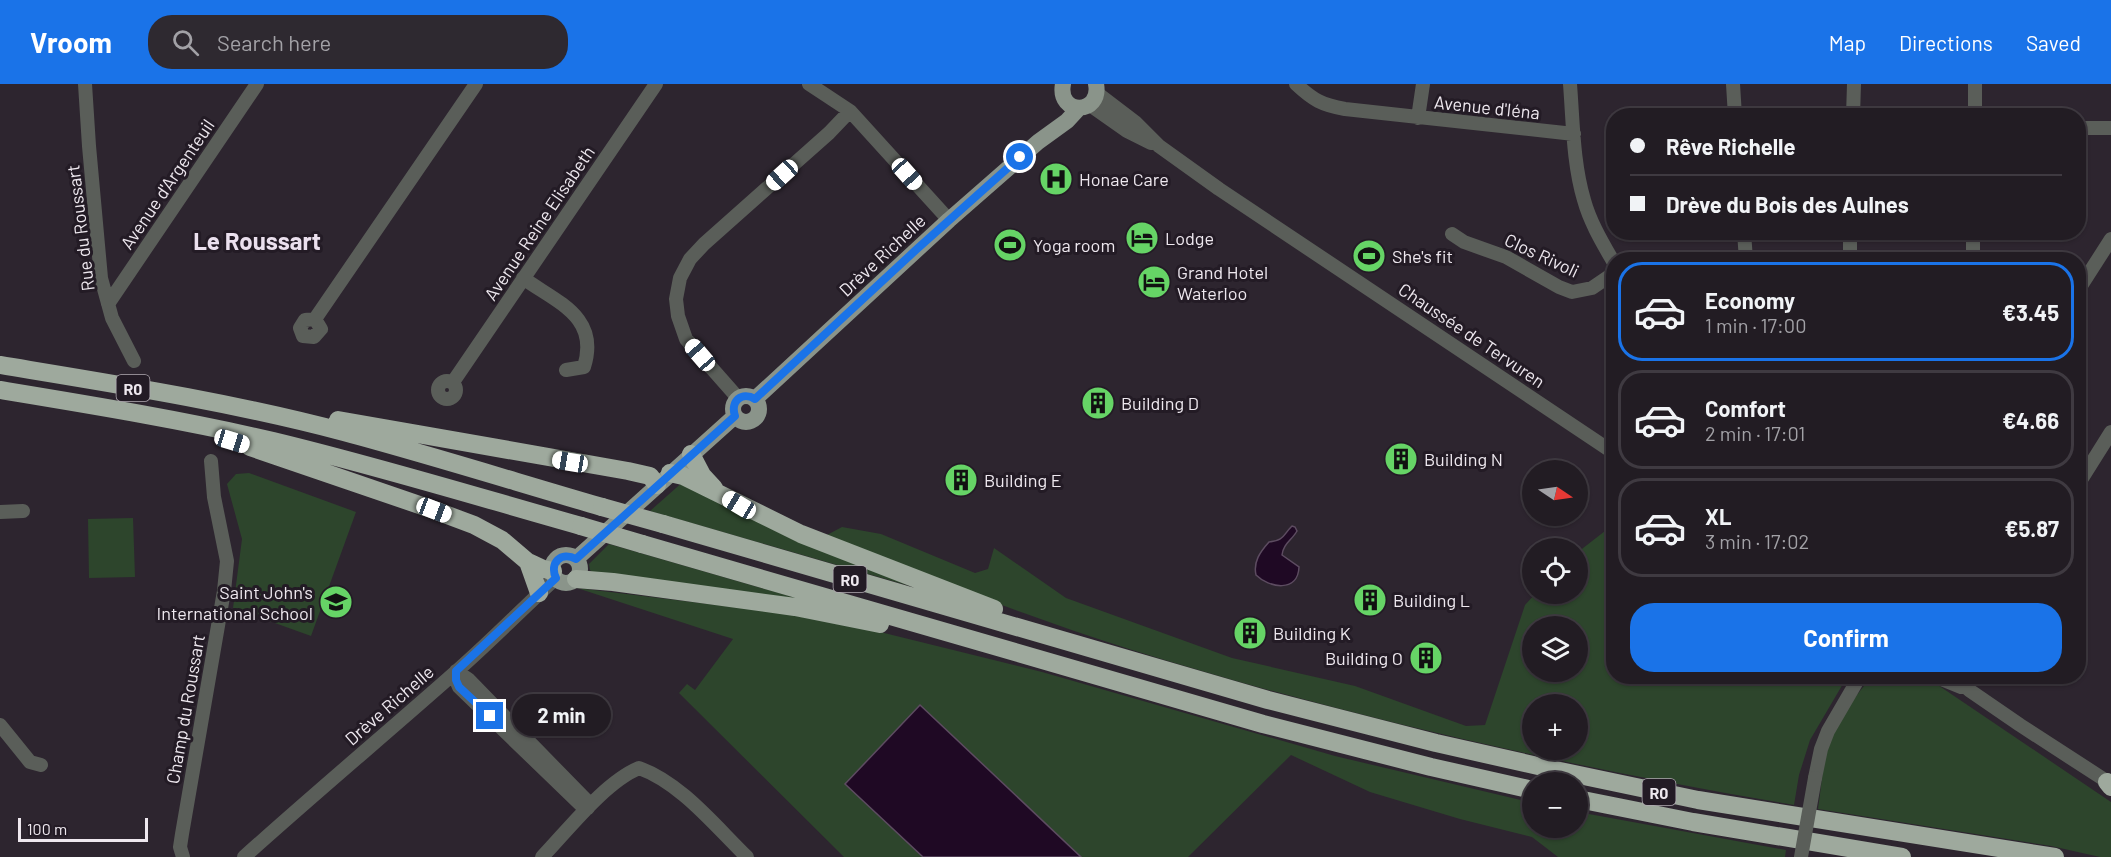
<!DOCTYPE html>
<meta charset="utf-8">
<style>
:root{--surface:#221c23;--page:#2e2930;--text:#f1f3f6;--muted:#a2a1a6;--line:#3f3a41;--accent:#1a73e8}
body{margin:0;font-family:Barlow,sans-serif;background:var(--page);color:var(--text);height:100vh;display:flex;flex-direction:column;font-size:22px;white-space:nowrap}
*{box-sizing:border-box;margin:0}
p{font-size:20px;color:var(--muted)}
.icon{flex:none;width:33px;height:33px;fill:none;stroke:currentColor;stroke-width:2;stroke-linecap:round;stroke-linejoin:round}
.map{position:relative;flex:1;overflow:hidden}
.sheet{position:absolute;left:1606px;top:168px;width:480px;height:432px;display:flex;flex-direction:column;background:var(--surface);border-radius:24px;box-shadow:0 2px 4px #0004,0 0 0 2px var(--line)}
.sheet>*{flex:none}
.top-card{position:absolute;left:1606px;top:24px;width:480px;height:132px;border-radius:24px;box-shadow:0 2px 4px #0004,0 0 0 2px var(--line);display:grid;align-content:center;height:132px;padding:0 24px;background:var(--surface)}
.needle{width:39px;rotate:103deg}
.tools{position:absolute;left:1522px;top:376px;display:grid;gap:12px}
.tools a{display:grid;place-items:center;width:66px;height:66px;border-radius:50%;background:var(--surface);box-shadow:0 2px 4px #0004,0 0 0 2px var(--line);font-size:30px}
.scale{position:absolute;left:18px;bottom:15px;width:130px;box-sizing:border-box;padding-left:6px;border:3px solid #eee8ef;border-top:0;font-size:16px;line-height:21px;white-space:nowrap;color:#eee8ef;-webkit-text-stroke:4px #231b25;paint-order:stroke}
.end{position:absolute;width:27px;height:27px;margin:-14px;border:8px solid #1a73e8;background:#fff;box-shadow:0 0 0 3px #fff}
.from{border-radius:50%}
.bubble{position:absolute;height:42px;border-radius:21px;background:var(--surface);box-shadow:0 2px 4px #0004,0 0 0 2px var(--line);font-size:20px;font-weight:700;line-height:42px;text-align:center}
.car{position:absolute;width:18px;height:36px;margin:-18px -9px;border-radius:8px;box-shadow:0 0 4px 2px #0007;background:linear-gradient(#fff 24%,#345 0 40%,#fff 0 76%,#345 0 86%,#fff 0)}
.top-card b{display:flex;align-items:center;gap:21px;height:57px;font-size:22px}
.top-card b+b{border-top:2px solid var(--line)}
.top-card i{width:15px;height:15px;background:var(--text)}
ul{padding:10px 0 0;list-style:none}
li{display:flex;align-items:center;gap:18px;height:99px;margin:0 12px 9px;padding:0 12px;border:3px solid var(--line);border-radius:24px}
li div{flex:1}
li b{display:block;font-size:22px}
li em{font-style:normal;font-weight:700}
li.selected{border-color:var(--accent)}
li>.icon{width:54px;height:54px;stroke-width:1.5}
.primary-button{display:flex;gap:12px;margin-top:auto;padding:12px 24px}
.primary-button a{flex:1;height:69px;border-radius:24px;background:var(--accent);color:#fff;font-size:24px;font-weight:700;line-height:69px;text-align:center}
header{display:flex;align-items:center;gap:36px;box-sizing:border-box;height:84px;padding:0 30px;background:var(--accent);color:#fff}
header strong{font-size:28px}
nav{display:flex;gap:33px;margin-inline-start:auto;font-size:21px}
.search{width:420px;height:54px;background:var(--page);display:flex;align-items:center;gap:15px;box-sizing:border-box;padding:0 21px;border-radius:24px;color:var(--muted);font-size:22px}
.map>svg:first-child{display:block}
.green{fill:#2d452c;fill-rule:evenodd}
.water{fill:#1f0924;stroke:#5d4c61;stroke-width:1.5}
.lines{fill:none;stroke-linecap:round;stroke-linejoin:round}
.minor{stroke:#5a5e59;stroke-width:14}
.major{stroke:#8a948a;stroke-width:16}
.highway{stroke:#9ea99d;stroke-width:18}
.minor-bridge{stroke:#5a5e59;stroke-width:14}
.highway-bridge{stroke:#9ea99d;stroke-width:18}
.route{stroke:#1a73e8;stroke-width:8}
.labels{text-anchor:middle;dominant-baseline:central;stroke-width:6;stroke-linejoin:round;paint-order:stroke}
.shield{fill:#231b25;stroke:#b1aab2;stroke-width:1.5}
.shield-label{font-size:16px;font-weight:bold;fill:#eee8ef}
.street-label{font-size:18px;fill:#eee8ef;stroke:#231b25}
.poi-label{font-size:18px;fill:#eee8ef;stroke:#231b25;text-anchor:start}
.district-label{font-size:24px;font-weight:bold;fill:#ebe0ee;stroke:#231b25}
</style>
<header>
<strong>Vroom</strong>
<div class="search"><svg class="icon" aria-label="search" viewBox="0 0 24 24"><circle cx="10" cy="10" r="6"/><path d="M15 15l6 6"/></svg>Search here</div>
<nav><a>Map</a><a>Directions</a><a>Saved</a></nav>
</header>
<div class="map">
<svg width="2111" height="773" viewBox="0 0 2111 773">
<rect width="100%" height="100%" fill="#2d252f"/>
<path class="green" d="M 249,389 L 356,428 L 311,552 L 233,524 L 242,455 L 227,400 L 236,390 Z
M 685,396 L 927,507 L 650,427 Z
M 133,434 L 135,493 L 89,494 L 88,435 Z
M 1614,440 L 1614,592 L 1847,593 L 1810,656 L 1799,691 L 1794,721 C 1570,683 1347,633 1129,565 C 1026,532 926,493 825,452 L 842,443 L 881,450 L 975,489 L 988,485 L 994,464 L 1066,514 L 1232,574 L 1355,602 L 1466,642 L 1485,641 L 1525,521 L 1535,510 L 1578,510 L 1578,468 ZM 1533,543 L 1578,543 L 1578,588 L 1533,588 ZM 1533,621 L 1578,621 L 1578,666 L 1533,666 Z
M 609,460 L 845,528 L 596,492 L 590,486 L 589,480 Z
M 577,504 L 775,528 L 864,544 L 1042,588 L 1335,672 L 1533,719 L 1533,744 L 1578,744 L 1578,728 L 1786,766 L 1785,773 L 1558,773 L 1532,753 L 1460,735 L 1370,708 L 1291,671 L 1188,773 L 1081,773 L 920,621 L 846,700 L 923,773 L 844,773 L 679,609 L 687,600 L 695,606 L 733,555 Z
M 1871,593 L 1926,593 L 2111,718 L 2111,773 L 2100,773 L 2051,762 L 1818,725 C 1821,706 1822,687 1826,669 C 1831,641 1854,615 1871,593 Z"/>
<path class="water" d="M 1292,442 L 1295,443 L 1297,447 C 1292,456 1283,460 1282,471 L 1299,483 C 1298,509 1269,504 1256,491 C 1253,478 1260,468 1269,458 C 1285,456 1282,452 1292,442 Z
M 920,621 L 1081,773 L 923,773 L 845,700 Z"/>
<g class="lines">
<path class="minor" d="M 85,0 L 89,62 L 101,194 L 112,234 L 134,277
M 809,0 L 850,27 L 949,136
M 1296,0 C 1313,16 1322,21 1345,25 L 1574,50
M 1570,0 C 1573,38 1573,79 1584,116 C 1590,138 1602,158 1614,179
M 1733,0 L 1735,32
M 1097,9 L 1135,38 L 1159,62 L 1219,105 L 1614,369
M 1090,21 L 1127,47 L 1151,59
M 1853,32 L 1854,0
M 1975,32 L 1975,0
M 1418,34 L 1423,0
M 2079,44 L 2111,44
M 1744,148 L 1746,176
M 1452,150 L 1464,158 L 1506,173 L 1559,203 L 1572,208 L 1592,204 L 1614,189
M 1850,176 L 1850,148
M 1973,176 L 1973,148
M 523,194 C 556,218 600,232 584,283 L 566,286
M 2079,205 L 2111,155
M 108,220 L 257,0
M 315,235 L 476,0
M 315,235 L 321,245 L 314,253 L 303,252 L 300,244 L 305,236 Z
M438 306a9 9 0 1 1 18 0a9 9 0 1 1-18 0Z
M 453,298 L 656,0
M 738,314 L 686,255 L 678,232 L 676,215 L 680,194 L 690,175 L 704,160 L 829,49 L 850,27
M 2079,399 L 2111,348
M 0,428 L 23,427
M 456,587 L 468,595 L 586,716 L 588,724 L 581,721 L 459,603 L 456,596 Z
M 1934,592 L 1961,603
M 1954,592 L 1969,606 L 2020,641 L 2111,700
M 0,641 L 30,678 L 41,681
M 1815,694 L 1821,665 L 1828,647 L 1860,592
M 183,773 L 180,763 L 182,750 L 224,507 L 227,477 L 214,413 L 211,377
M 244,773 C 315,709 388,648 459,585 C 492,556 523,524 556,494
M 542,773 C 568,746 605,698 639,684 C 681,699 715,742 747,773"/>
<path class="major" d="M 1063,0 C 1057,32 1102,31 1096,0
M733 325a13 13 0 1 1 26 0a13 13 0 1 1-26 0Z
M 755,315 L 949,136 L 1038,58 L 1067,37 L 1079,24
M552 485a14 14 0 1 1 28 0a14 14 0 1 1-28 0Z
M 576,475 L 735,332"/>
<path class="highway" d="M 0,281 C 115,300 231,318 344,348 C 430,371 516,398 602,423
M 0,306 C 91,321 183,336 273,357 C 377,382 478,413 581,442
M 338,336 L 628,387 L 650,392 L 657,401
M 250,363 L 434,426 L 474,441 L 502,456 L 528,478 L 543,485 L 553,487
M 691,370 L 702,391 L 714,404
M 670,389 L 683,392 L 801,450 L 994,525
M 663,440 L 1268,616 L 1436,659 L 1560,687 L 1698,716 L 2055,773
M 642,460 L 1263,640 L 1431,683 L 1533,706
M 528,478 L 539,509
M 576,495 L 613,498 L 795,523 L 880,540
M 2107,698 L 2111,703
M 1578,715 L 1693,738 L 1902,773"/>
<path class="minor-bridge" d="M 1801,773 L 1815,694"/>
<path class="highway-bridge" d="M 602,423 L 663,440
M 581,442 L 642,460"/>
</g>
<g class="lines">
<path class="route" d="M 490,632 L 459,603 L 456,596 L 456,587 L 556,494 C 549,479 561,467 576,475 L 735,332 C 730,317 742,307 755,315 L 918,164 L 1020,73"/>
</g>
<defs>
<symbol id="hospital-disc" viewBox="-11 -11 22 22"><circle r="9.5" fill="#66d466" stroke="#231b25"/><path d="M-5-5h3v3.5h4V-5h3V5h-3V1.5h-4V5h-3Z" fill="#111"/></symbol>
<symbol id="hotel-disc" viewBox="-11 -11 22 22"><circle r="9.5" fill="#66d466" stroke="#231b25"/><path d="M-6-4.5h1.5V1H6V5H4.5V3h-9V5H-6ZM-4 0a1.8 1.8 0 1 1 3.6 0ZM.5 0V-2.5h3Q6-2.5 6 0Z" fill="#111"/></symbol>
<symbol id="stadium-disc" viewBox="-11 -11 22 22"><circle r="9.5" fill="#66d466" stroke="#231b25"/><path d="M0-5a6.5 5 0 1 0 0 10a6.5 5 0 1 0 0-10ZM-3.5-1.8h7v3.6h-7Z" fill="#111"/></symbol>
<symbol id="building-disc" viewBox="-11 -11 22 22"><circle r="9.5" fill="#66d466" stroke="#231b25"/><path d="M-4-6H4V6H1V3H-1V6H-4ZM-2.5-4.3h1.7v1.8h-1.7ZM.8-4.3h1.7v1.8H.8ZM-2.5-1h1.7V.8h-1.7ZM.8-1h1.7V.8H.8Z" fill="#111"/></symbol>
<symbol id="school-disc" viewBox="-11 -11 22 22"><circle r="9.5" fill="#66d466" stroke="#231b25"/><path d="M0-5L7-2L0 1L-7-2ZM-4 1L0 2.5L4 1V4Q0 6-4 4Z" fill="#111"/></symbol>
</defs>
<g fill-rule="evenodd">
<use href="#hospital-disc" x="1037" y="76" width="38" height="38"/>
<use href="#hotel-disc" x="1123" y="135" width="38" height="38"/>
<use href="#stadium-disc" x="991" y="142" width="38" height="38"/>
<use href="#stadium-disc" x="1350" y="153" width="38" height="38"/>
<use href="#hotel-disc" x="1135" y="179" width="38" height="38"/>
<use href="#building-disc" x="1079" y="300" width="38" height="38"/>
<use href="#building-disc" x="1382" y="356" width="38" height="38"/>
<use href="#building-disc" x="942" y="377" width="38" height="38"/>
<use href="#building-disc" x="1351" y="497" width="38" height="38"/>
<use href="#school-disc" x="317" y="499" width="38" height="38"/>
<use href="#building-disc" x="1231" y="530" width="38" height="38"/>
<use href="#building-disc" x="1407" y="555" width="38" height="38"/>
</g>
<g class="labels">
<g class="shield">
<rect x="116.5" y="291" width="33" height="26" rx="4.5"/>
<rect x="833.5" y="482" width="33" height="26" rx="4.5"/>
<rect x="1642.5" y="695" width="33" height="26" rx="4.5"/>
</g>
<g class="shield-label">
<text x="133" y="304">R0</text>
<text x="850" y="495">R0</text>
<text x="1659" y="708">R0</text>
</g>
<g class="street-label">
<text transform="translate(1487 23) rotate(6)">Avenue d'Iéna</text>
<text transform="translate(167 100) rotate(-56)">Avenue d'Argenteuil</text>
<text transform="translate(539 139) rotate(-56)">Avenue Reine Elisabeth</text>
<text transform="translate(80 144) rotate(-97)">Rue du Roussart</text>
<text transform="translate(882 171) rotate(-43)">Drève Richelle</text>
<text transform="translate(1542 171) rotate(25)">Clos Rivoli</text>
<text transform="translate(1472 251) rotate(34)">Chaussée de Tervuren</text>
<text transform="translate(389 621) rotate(-41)">Drève Richelle</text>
<text transform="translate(185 625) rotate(-80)">Champ du Roussart</text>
</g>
<g class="poi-label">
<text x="1079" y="95">Honae Care</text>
<text x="1165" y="154">Lodge</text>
<text x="1033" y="161">Yoga room</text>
<text x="1392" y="172">She's fit</text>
<text x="1177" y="188">Grand Hotel<tspan x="1177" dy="21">Waterloo</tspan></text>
<text x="1121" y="319">Building D</text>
<text x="1424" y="375">Building N</text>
<text x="984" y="396">Building E</text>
<text x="313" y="508" text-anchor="end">Saint John's<tspan x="313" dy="21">International School</tspan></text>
<text x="1393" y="516">Building L</text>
<text x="1273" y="549">Building K</text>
<text x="1403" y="574" text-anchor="end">Building O</text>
</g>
<g class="district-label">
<text x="257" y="156">Le Roussart</text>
</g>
</g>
</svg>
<div class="tools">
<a><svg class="needle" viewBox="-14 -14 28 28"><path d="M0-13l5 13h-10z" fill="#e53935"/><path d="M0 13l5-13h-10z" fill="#a2a1a6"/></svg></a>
<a><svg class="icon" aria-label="locate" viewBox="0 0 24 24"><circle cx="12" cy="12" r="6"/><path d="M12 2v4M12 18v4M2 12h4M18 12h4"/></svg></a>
<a><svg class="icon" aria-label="layers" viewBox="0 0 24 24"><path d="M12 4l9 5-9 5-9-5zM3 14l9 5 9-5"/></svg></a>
<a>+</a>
<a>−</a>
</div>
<div class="scale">100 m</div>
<i class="end from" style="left:1020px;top:73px"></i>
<i class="end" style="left:490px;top:632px"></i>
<div class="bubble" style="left:512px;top:610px;width:99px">2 min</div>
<i class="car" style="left:907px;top:90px;rotate:138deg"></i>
<i class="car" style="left:782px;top:91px;rotate:228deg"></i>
<i class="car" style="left:700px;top:271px;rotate:319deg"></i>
<i class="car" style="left:232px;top:357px;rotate:107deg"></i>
<i class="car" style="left:570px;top:378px;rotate:280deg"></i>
<i class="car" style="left:739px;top:421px;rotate:301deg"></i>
<i class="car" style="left:434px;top:426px;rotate:111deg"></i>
<div class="top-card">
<b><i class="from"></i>Rêve Richelle</b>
<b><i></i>Drève du Bois des Aulnes</b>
</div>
<section class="sheet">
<ul>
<li class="selected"><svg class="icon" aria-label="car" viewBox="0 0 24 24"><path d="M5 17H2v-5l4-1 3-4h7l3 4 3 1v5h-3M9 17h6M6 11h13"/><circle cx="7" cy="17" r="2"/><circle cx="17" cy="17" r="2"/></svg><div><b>Economy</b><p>1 min · 17:00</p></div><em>€3.45</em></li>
<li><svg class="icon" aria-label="car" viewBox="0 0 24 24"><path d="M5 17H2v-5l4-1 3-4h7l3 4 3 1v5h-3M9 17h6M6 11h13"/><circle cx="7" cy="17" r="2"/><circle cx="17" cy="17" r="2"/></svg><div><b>Comfort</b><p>2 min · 17:01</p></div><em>€4.66</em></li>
<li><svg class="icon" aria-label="car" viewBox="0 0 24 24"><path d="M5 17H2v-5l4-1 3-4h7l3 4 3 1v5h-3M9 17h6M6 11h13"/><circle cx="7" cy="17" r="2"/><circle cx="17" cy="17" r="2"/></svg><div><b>XL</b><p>3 min · 17:02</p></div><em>€5.87</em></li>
</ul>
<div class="primary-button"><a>Confirm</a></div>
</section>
</div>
